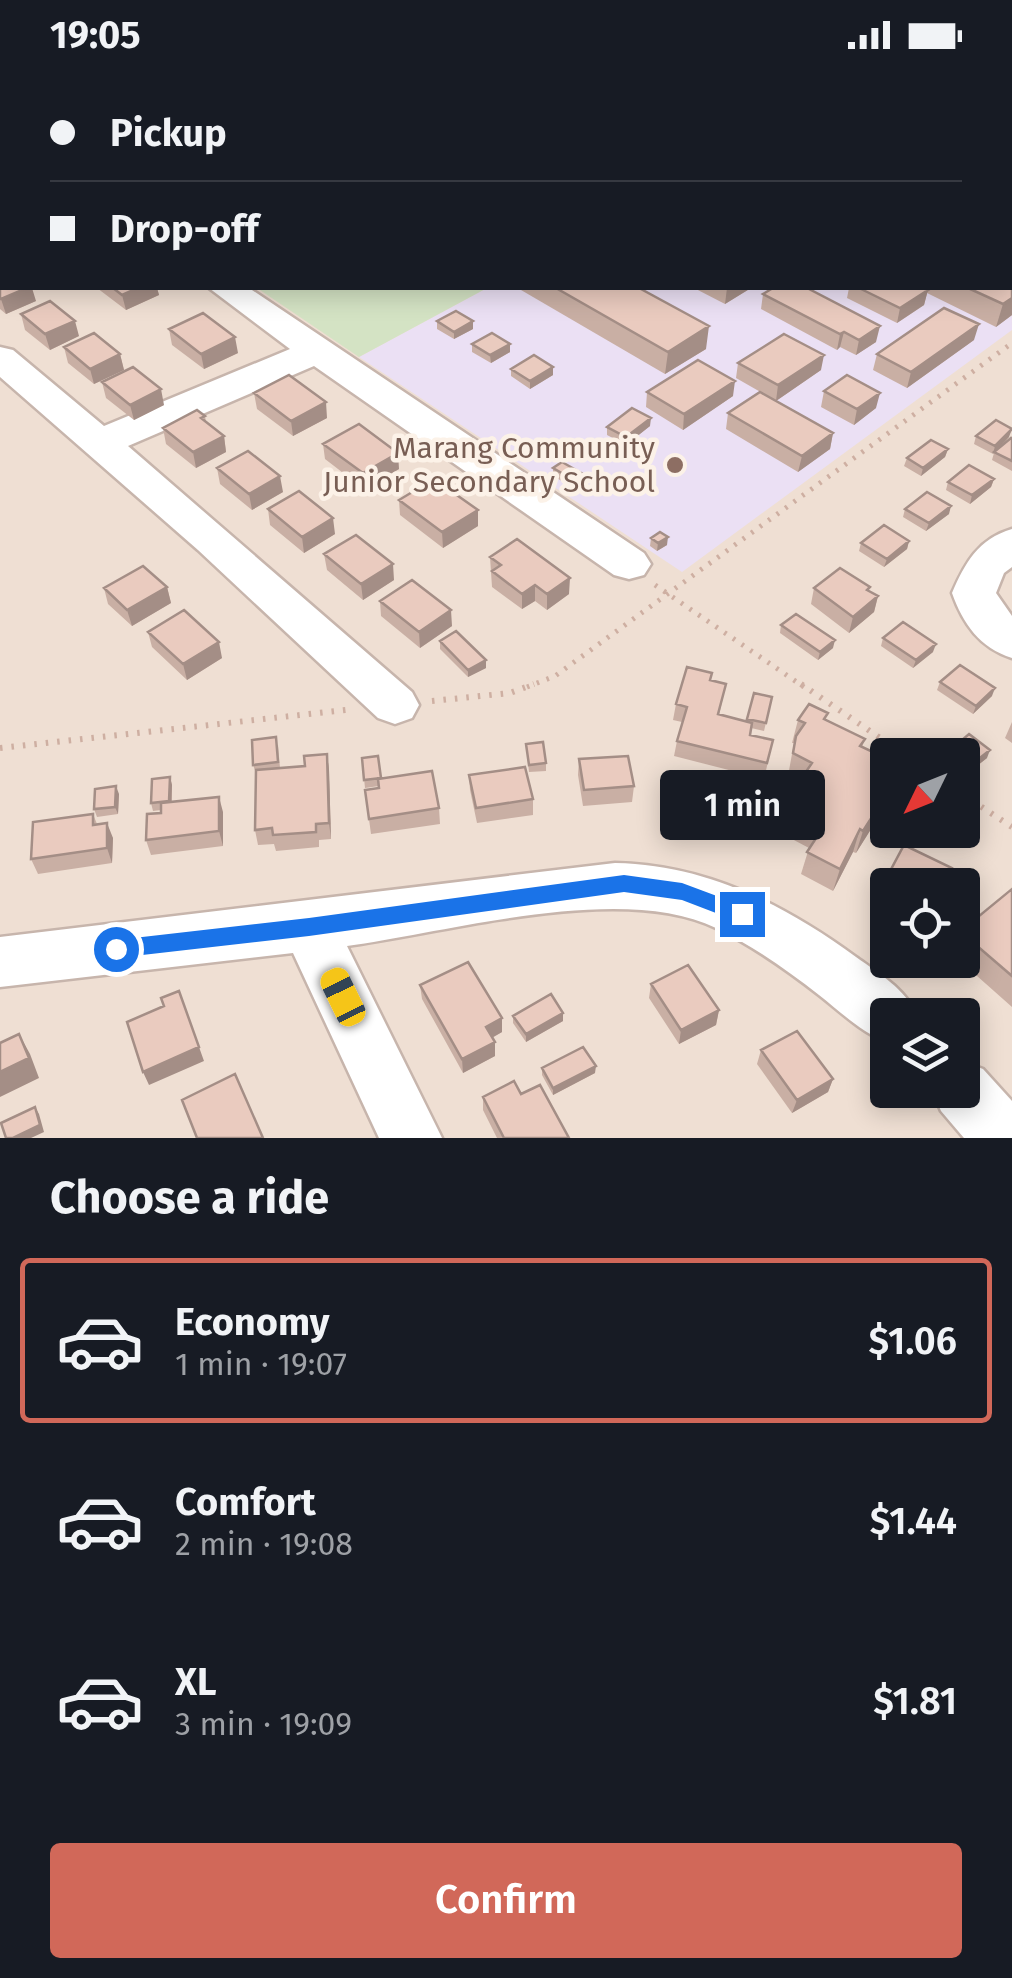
<!DOCTYPE html>
<meta charset="utf-8">
<style>
:root{--surface:#171b24;--page:#242831;--text:#f1f3f6;--muted:#9ea1a6;--line:#363941;--accent:#d16859}
body{margin:0;font-family:"Fira Sans",sans-serif;background:var(--page);color:var(--text);height:100vh;display:flex;flex-direction:column;font-size:38px;white-space:nowrap}
*{box-sizing:border-box;margin:0}
p{font-size:32px;color:var(--muted)}
.icon{flex:none;width:55px;height:55px;fill:none;stroke:currentColor;stroke-width:2;stroke-linecap:round;stroke-linejoin:round}
.map{position:relative;height:1068px;overflow:hidden}
.details{display:flex;flex-direction:column;background:var(--surface);flex:1}
.details>*{flex:none}
.top-card{position:absolute;left:0px;top:0px;width:1012px;height:220px;box-shadow:0 5px 25px #0003;display:grid;align-content:center;height:220px;padding:0 50px;background:var(--surface)}
.needle{width:65px;rotate:227deg}
.tools{position:absolute;left:870px;top:668px;display:grid;gap:20px}
.tools a{display:grid;place-items:center;width:110px;height:110px;border-radius:10px;background:var(--surface);box-shadow:0 5px 25px #0003;font-size:50px}
.end{position:absolute;width:45px;height:45px;margin:-22px;border:12px solid #1a73e8;background:#fff;box-shadow:0 0 0 5px #fff}
.from{border-radius:50%}
.bubble{position:absolute;height:70px;border-radius:10px;background:var(--surface);box-shadow:0 5px 25px #0003;font-size:32px;font-weight:600;line-height:70px;text-align:center}
.car{position:absolute;width:30px;height:60px;margin:-30px -15px;border-radius:12px;box-shadow:0 0 8px 2px #0007;background:linear-gradient(#f5c518 24%,#345 0 40%,#f5c518 0 76%,#345 0 86%,#f5c518 0)}
.top-card b{display:flex;align-items:center;gap:35px;height:95px;font-size:38px}
.top-card b+b{border-top:2px solid var(--line)}
.top-card i{width:25px;height:25px;background:var(--text)}
ul{padding:0;list-style:none}
li{display:flex;align-items:center;gap:30px;height:165px;margin:0 20px 15px;padding:0 30px;border:5px solid transparent;border-radius:10px}
li div{flex:1}
li b{display:block;font-size:38px}
li em{font-style:normal;font-weight:600}
li.current{border-color:var(--accent)}
li>.icon{width:90px;height:90px;stroke-width:1.5}
h2{padding:0 50px;font-size:45px;line-height:120px}
.primary-button{display:flex;gap:20px;margin-top:auto;padding:20px 50px}
.primary-button a{flex:1;height:115px;border-radius:10px;background:var(--accent);color:#fff;font-size:40px;font-weight:600;line-height:115px;text-align:center}
.status{display:flex;justify-content:space-between;align-items:center;height:70px;padding:0 50px;background:var(--surface);direction:ltr}
.status svg{height:28px;fill:currentColor}
.map>svg:first-child{display:block}
.residential{fill:#efdfd3;fill-rule:evenodd}
.education{fill:#ebe0f4}
.green{fill:#d4e3c4}
.lines{fill:none;stroke-linecap:round;stroke-linejoin:round}
.minor-casing{stroke:#c7b5ac;stroke-width:5}
.path-far1{stroke:#ceafa2;stroke-width:5;stroke-dasharray:2.5 8;stroke-linecap:butt}
.path{stroke:#ceafa2;stroke-width:6;stroke-dasharray:2.5 9;stroke-linecap:butt}
.minor{fill:#fff;fill-rule:evenodd}
.wall{fill:#c9afa4}
.shaded-wall{fill:#a48e86}
.building{fill:#eacbbf;stroke:#a48e86;stroke-width:2.5}
.route{fill:#1a73e8}
.education-dot{fill:#8d6e63;stroke:#fcf2e8;stroke-width:4}
.labels{text-anchor:middle;dominant-baseline:central;stroke-width:9;stroke-linejoin:round;paint-order:stroke}
.education-label{font-size:30px;fill:#785e54;stroke:#fcf2e8;text-anchor:end}
</style>
<div class="status"><b>19:05</b><svg viewBox="0 0 49 12"><path d="M0 12V9h3v3zM5 12V6h3v6zM10 12V3h3v9zM15 12V0h3v12zM26 1h20v11H26zM47 4h2v5h-2z"/></svg></div>
<div class="map">
<svg width="1012" height="1068" viewBox="0 0 1012 1068">
<rect width="100%" height="100%" fill="#f8eee3"/>
<path class="residential" d="M 0,0 L 1012,0 L 1012,1068 L 0,1068 ZM 2,2 L 1010,2 L 1010,218 L 2,218 ZM 888,685 L 962,685 L 962,760 L 888,760 ZM 888,815 L 962,815 L 962,890 L 888,890 ZM 888,945 L 962,945 L 962,1020 L 888,1020 Z"/>
<path class="education" d="M 1010,95 L 1012,260 L 682,502 L 359,287 L 487,218 L 1010,218 Z"/>
<path class="green" d="M 257,218 L 487,218 L 359,287 Z"/>
<g class="lines">
<defs>
<path id="minor" d="M 805,0 L 838,0 L 839,2 L 807,2 Z
M 1010,69 L 1012,69 L 1012,88 L 1010,88 Z
M 209,218 L 249,218 L 644,483 L 651,494 L 644,505 L 629,509 L 614,505 L 314,296 L 128,376 L 412,622 L 419,635 L 412,648 L 395,654 L 378,648 L 198,480 L 0,307 L 0,277 L 13,280 L 104,356 L 290,279 Z
M 1012,459 L 1012,497 L 1004,503 L 996,523 L 1012,546 L 1012,588 C 980,578 963,554 952,523 C 965,493 978,469 1012,459 Z
M 615,793 C 707,795 783,834 856,887 C 880,904 905,919 917,945 L 888,945 L 888,973 C 861,962 842,943 819,925 C 787,900 753,876 716,858 C 622,812 450,862 347,876 L 442,1068 L 379,1068 L 293,883 L 0,917 L 0,867 Z
M 962,991 L 983,999 L 1012,1031 L 1012,1068 L 964,1068 L 941,1041 L 932,1020 L 962,1020 Z"/>
</defs>
<use href="#minor" class="minor-casing"/>
<path class="path-far1" d="M 655,515 L 804,617
M 527,617 L 555,606 L 1012,273"/>
<path class="path" d="M 801,614 L 905,685
M 432,631 L 510,623 L 534,614
M 0,678 L 346,640
M 962,724 L 1012,757"/>
<use href="#minor" class="minor"/>
</g>
<path class="wall" d="M 522,0 L 644,0 L 644,2 L 522,2 Z
M 861,0 L 917,0 L 916,2 L 885,2 L 881,1 L 881,2 L 864,2 Z
M 1012,96 L 1012,144 L 1010,143 L 1010,97 Z
M 1012,156 L 1012,197 L 1010,196 L 1010,157 Z
M 0,201 L 36,231 L 6,244 L 0,239 Z
M 1010,210 L 1012,211 L 1012,245 L 996,257 L 927,223 L 924,235 L 897,253 L 847,228 L 849,218 L 1010,218 Z
M 97,218 L 157,218 L 159,225 L 126,240 Z
M 521,218 L 639,218 L 706,279 L 665,304 L 521,220 Z
M 694,218 L 751,218 L 725,234 Z
M 763,224 L 876,272 L 856,285 L 840,277 L 837,280 L 761,239 Z
M 21,244 L 79,266 L 50,280 L 25,260 Z
M 437,251 L 473,251 L 473,259 L 454,269 L 437,259 Z
M 169,259 L 238,283 L 204,299 L 172,275 Z
M 974,270 L 907,318 L 873,300 L 877,284 Z
M 472,274 L 510,274 L 510,282 L 491,293 L 472,282 Z
M 64,277 L 120,284 L 124,300 L 94,314 L 68,293 Z
M 738,293 L 821,300 L 776,331 L 736,308 Z
M 553,297 L 553,305 L 530,319 L 511,306 L 511,299 Z
M 102,312 L 164,335 L 134,350 L 106,328 Z
M 824,321 L 876,338 L 854,355 L 821,337 Z
M 647,322 L 733,326 L 683,360 L 646,337 Z
M 254,323 L 327,348 L 293,366 L 257,339 Z
M 728,343 L 833,363 L 830,379 L 798,402 L 726,359 Z
M 205,346 L 206,352 L 224,366 L 226,382 L 196,398 L 166,374 L 163,358 Z
M 650,356 L 626,375 L 607,365 L 607,357 Z
M 976,366 L 1009,367 L 997,380 L 1012,369 L 1012,401 L 992,390 L 994,383 L 993,384 L 974,374 Z
M 323,374 L 399,399 L 364,419 L 325,389 Z
M 948,379 L 945,387 L 921,406 L 904,396 L 907,388 Z
M 217,398 L 283,422 L 252,440 L 220,414 Z
M 553,398 L 582,412 L 574,418 L 553,406 Z
M 994,409 L 991,417 L 970,434 L 946,420 L 948,412 Z
M 399,430 L 478,456 L 443,478 L 400,445 Z
M 268,439 L 335,464 L 304,483 L 270,455 Z
M 905,439 L 949,444 L 926,461 L 903,447 Z
M 651,468 L 667,475 L 657,481 L 650,476 Z
M 909,471 L 907,479 L 884,497 L 859,481 L 861,473 Z
M 324,484 L 394,510 L 363,530 L 327,500 Z
M 490,487 L 569,524 L 547,540 L 535,531 L 522,539 L 492,517 Z
M 167,517 L 171,533 L 132,556 L 108,534 L 104,518 Z
M 814,518 L 869,521 L 878,526 L 874,542 L 849,563 L 811,534 Z
M 380,531 L 452,556 L 420,578 L 381,546 Z
M 781,555 L 833,578 L 818,590 L 780,563 Z
M 148,562 L 222,588 L 187,610 L 152,577 Z
M 883,568 L 933,582 L 913,598 L 881,576 Z
M 440,571 L 486,590 L 486,598 L 468,607 L 440,579 Z
M 710,610 L 726,614 L 719,645 L 747,651 L 754,623 L 772,627 L 764,661 L 751,658 L 750,665 L 773,670 L 764,709 L 674,686 L 677,671 L 682,652 L 673,650 L 676,634 Z
M 940,612 L 992,626 L 973,644 L 937,620 Z
M 798,650 L 826,650 L 865,669 L 862,677 L 888,689 L 888,732 L 856,783 L 853,782 L 833,821 L 801,804 L 809,778 L 775,760 L 781,738 L 799,712 L 788,706 L 794,673 L 792,673 Z
M 1012,652 L 1012,673 L 1005,668 Z
M 526,674 L 546,693 L 546,701 L 529,702 Z
M 278,675 L 280,698 L 305,696 L 327,684 L 329,700 L 331,769 L 319,770 L 319,777 L 276,781 L 274,774 L 258,775 L 255,760 L 256,703 L 253,695 Z
M 955,676 L 987,688 L 973,699 L 962,691 L 962,685 L 954,685 L 952,683 Z
M 362,688 L 381,709 L 439,738 L 440,754 L 371,764 L 365,720 L 379,718 L 379,716 L 365,718 Z
M 579,689 L 634,716 L 632,732 L 583,736 L 578,705 Z
M 469,705 L 533,729 L 533,745 L 477,753 L 470,720 Z
M 170,707 L 172,715 L 172,732 L 223,742 L 223,776 L 151,785 L 146,770 L 161,740 L 153,741 L 151,733 Z
M 119,724 L 118,744 L 97,747 L 94,739 Z
M 93,744 L 97,754 L 113,768 L 112,793 L 38,804 L 31,789 Z
M 952,798 L 945,815 L 888,815 L 888,823 L 882,820 L 888,805 Z
M 1012,819 L 1012,937 L 959,890 L 962,890 L 962,860 Z
M 651,914 L 719,940 L 716,955 L 679,974 L 649,928 Z
M 420,915 L 502,948 L 502,962 L 492,968 L 495,986 L 463,1003 L 422,929 Z
M 563,943 L 563,951 L 526,972 L 513,953 L 513,946 Z
M 761,980 L 833,1009 L 828,1022 L 792,1043 L 757,994 Z
M 542,998 L 595,1003 L 553,1025 L 542,1005 Z
M 521,1024 L 569,1068 L 497,1068 L 483,1040 L 483,1027 Z"/>
<path class="shaded-wall" d="M 0,0 L 29,0 L 29,2 L 2,2 L 2,13 L 0,14 Z
M 123,0 L 141,0 L 135,2 L 123,2 Z
M 334,0 L 368,0 L 358,0 L 358,2 L 327,2 Z
M 568,0 L 582,0 L 582,2 L 562,2 Z
M 614,0 L 644,0 L 644,2 L 614,2 Z
M 27,218 L 32,218 L 36,231 L 6,244 L 1,229 Z
M 138,218 L 157,218 L 159,225 L 126,240 L 122,225 Z
M 727,218 L 751,218 L 725,234 Z
M 928,220 L 924,235 L 897,253 L 900,238 Z
M 1012,228 L 1012,245 L 996,257 L 1003,234 Z
M 75,251 L 79,266 L 50,280 L 45,264 Z
M 473,251 L 473,259 L 454,269 L 454,262 Z
M 979,254 L 974,270 L 907,318 L 911,302 Z
M 709,256 L 706,279 L 665,304 L 668,282 Z
M 880,256 L 876,272 L 856,285 L 859,270 Z
M 844,262 L 840,277 L 837,280 L 840,264 Z
M 235,267 L 238,283 L 204,299 L 201,284 Z
M 510,274 L 510,282 L 491,293 L 490,285 Z
M 120,284 L 124,300 L 94,314 L 90,299 Z
M 824,285 L 821,300 L 776,331 L 778,315 Z
M 553,297 L 553,305 L 530,319 L 530,311 Z
M 735,311 L 733,326 L 683,360 L 684,344 Z
M 161,319 L 164,335 L 134,350 L 130,335 Z
M 880,323 L 876,338 L 854,355 L 857,339 Z
M 326,332 L 327,348 L 293,366 L 291,351 Z
M 651,348 L 650,356 L 626,375 L 626,367 Z
M 1012,359 L 1009,367 L 993,384 L 995,376 Z
M 833,363 L 830,379 L 798,402 L 802,386 Z
M 224,366 L 226,382 L 196,398 L 193,382 Z
M 948,379 L 945,387 L 921,406 L 923,398 Z
M 398,383 L 399,399 L 364,419 L 363,403 Z
M 583,404 L 582,412 L 574,418 L 574,410 Z
M 280,406 L 283,422 L 252,440 L 249,424 Z
M 994,409 L 991,417 L 970,434 L 972,425 Z
M 951,436 L 949,444 L 926,461 L 929,453 Z
M 478,440 L 478,456 L 443,478 L 442,462 Z
M 333,448 L 335,464 L 304,483 L 302,467 Z
M 668,467 L 667,475 L 657,481 L 658,473 Z
M 909,471 L 907,479 L 884,497 L 887,489 Z
M 393,494 L 394,510 L 363,530 L 361,514 Z
M 570,508 L 569,524 L 547,540 L 547,524 Z
M 535,515 L 535,531 L 522,539 L 522,524 Z
M 167,517 L 171,533 L 132,556 L 127,540 Z
M 878,526 L 874,542 L 849,563 L 853,547 Z
M 451,540 L 452,556 L 420,578 L 419,562 Z
M 835,570 L 833,578 L 818,590 L 820,582 Z
M 219,572 L 222,588 L 187,610 L 183,594 Z
M 936,574 L 933,582 L 913,598 L 916,590 Z
M 486,590 L 486,598 L 468,607 L 468,600 Z
M 995,618 L 992,626 L 973,644 L 976,636 Z
M 990,680 L 987,688 L 973,699 L 976,691 Z
M 327,684 L 329,700 L 331,769 L 329,753 Z
M 170,707 L 172,715 L 171,739 L 169,731 Z
M 116,716 L 119,724 L 118,744 L 115,737 Z
M 888,722 L 888,732 L 856,783 L 863,761 Z
M 219,727 L 223,742 L 223,776 L 219,761 Z
M 107,753 L 113,768 L 112,793 L 107,778 Z
M 860,759 L 853,782 L 833,821 L 840,799 Z
M 719,940 L 716,955 L 679,974 L 681,960 Z
M 563,943 L 563,951 L 526,972 L 526,964 Z
M 502,948 L 502,962 L 486,971 L 486,957 Z
M 19,964 L 30,984 L 39,1008 L 0,1027 L 0,1002 Z
M 495,972 L 495,986 L 463,1003 L 462,989 Z
M 199,977 L 204,991 L 149,1015 L 143,1002 Z
M 596,996 L 595,1003 L 553,1025 L 553,1018 Z
M 833,1009 L 828,1022 L 792,1043 L 797,1030 Z
M 35,1037 L 39,1044 L 44,1062 L 31,1068 L 13,1068 Z"/>
<path class="building" d="M 78,0 L 104,0 L 98,2 L 71,2 Z
M 144,0 L 159,0 L 162,1 L 140,2 Z
M 304,0 L 334,0 L 327,2 L 309,2 Z
M 358,0 L 397,0 L 402,2 L 362,2 Z
M 471,0 L 484,0 L 490,2 L 472,2 L 469,1 Z
M 1011,96 L 1012,96 L 1012,120 L 1010,119 L 1010,97 Z
M 2,110 L 2,125 L 0,126 L 0,111 Z
M 1012,156 L 1012,180 L 1010,179 L 1010,157 Z
M 2,200 L 2,218 L 27,218 L 1,229 L 0,228 L 0,201 Z
M 1010,210 L 1012,211 L 1012,228 L 1003,234 L 968,218 L 1010,218 Z
M 113,218 L 138,218 L 122,225 Z
M 556,218 L 639,218 L 709,256 L 668,282 Z
M 773,218 L 807,218 L 880,256 L 859,270 L 844,262 L 840,264 L 763,224 Z
M 859,218 L 922,218 L 928,220 L 900,238 Z
M 50,231 L 75,251 L 45,264 L 21,244 Z
M 944,238 L 979,254 L 911,302 L 877,284 Z
M 456,241 L 473,251 L 454,262 L 437,251 Z
M 203,243 L 235,267 L 201,284 L 169,259 Z
M 94,263 L 120,284 L 90,299 L 64,277 Z
M 492,263 L 510,274 L 490,285 L 472,274 Z
M 784,264 L 824,285 L 778,315 L 738,293 Z
M 534,285 L 553,297 L 530,311 L 511,299 Z
M 698,290 L 735,311 L 684,344 L 647,322 Z
M 133,297 L 161,319 L 130,335 L 102,312 Z
M 289,305 L 326,332 L 291,351 L 254,323 Z
M 847,305 L 880,323 L 857,339 L 824,321 Z
M 760,322 L 833,363 L 802,386 L 728,343 Z
M 632,338 L 651,348 L 626,367 L 607,357 Z
M 197,340 L 205,346 L 201,348 L 224,366 L 193,382 L 163,358 Z
M 996,350 L 1012,359 L 995,376 L 976,366 Z
M 359,354 L 398,383 L 363,403 L 323,374 Z
M 1011,368 L 1012,369 L 1012,391 L 994,382 Z
M 931,370 L 948,379 L 923,398 L 907,388 Z
M 248,381 L 280,406 L 249,424 L 217,398 Z
M 562,392 L 583,404 L 574,410 L 553,398 Z
M 969,395 L 994,409 L 972,425 L 948,412 Z
M 434,409 L 478,440 L 442,462 L 399,430 Z
M 299,421 L 333,448 L 302,467 L 268,439 Z
M 927,422 L 951,436 L 929,453 L 905,439 Z
M 884,455 L 909,471 L 887,489 L 861,473 Z
M 660,462 L 668,467 L 658,473 L 651,468 Z
M 356,465 L 393,494 L 361,514 L 324,484 Z
M 517,469 L 570,508 L 547,524 L 535,515 L 522,524 L 492,501 L 501,495 L 490,487 Z
M 143,496 L 167,517 L 127,540 L 104,518 Z
M 840,498 L 870,517 L 867,520 L 878,526 L 853,547 L 814,518 Z
M 412,510 L 451,540 L 419,562 L 380,531 Z
M 184,540 L 219,572 L 183,594 L 148,562 Z
M 796,544 L 835,570 L 820,582 L 781,555 Z
M 903,552 L 936,574 L 916,590 L 883,568 Z
M 456,561 L 486,590 L 468,600 L 440,571 Z
M 960,595 L 995,618 L 976,636 L 940,612 Z
M 687,597 L 712,603 L 710,610 L 726,614 L 718,644 L 752,653 L 750,665 L 773,670 L 767,693 L 677,671 L 687,637 L 676,634 Z
M 754,623 L 772,627 L 766,653 L 747,649 Z
M 809,634 L 828,643 L 824,649 L 865,669 L 860,676 L 888,689 L 888,722 L 863,761 L 860,759 L 840,799 L 807,782 L 822,759 L 781,738 L 812,693 L 793,683 L 796,666 L 805,653 L 798,650 Z
M 969,664 L 990,680 L 976,691 L 955,676 Z
M 276,667 L 278,692 L 253,695 L 252,670 Z
M 543,672 L 546,693 L 529,695 L 526,674 Z
M 327,684 L 329,753 L 316,754 L 316,762 L 273,765 L 272,758 L 255,760 L 256,700 L 305,696 L 304,686 Z
M 378,686 L 381,708 L 364,710 L 362,688 Z
M 628,686 L 634,716 L 584,720 L 579,689 Z
M 525,697 L 533,729 L 476,738 L 469,705 Z
M 432,701 L 439,738 L 369,749 L 365,720 L 379,718 L 378,709 Z
M 170,707 L 169,731 L 151,733 L 152,709 Z
M 116,716 L 115,737 L 94,739 L 95,719 Z
M 219,727 L 219,761 L 146,770 L 147,744 L 161,743 L 161,733 Z
M 93,744 L 93,755 L 107,753 L 107,778 L 31,789 L 33,752 Z
M 904,775 L 952,798 L 944,815 L 907,815 L 888,805 Z
M 1012,819 L 1012,906 L 962,863 L 962,860 Z
M 468,892 L 502,948 L 486,957 L 495,972 L 462,989 L 420,915 Z
M 688,895 L 719,940 L 681,960 L 651,914 Z
M 179,921 L 199,977 L 143,1002 L 127,952 L 164,936 L 161,928 Z
M 551,924 L 563,943 L 526,964 L 513,946 Z
M 797,961 L 833,1009 L 797,1030 L 761,980 Z
M 19,964 L 29,988 L 0,1002 L 0,973 Z
M 583,977 L 596,996 L 553,1018 L 542,998 Z
M 235,1004 L 263,1068 L 197,1068 L 182,1030 Z
M 514,1011 L 521,1024 L 540,1015 L 569,1068 L 504,1068 L 483,1027 Z
M 35,1037 L 40,1055 L 13,1068 L 6,1068 L 1,1053 Z"/>
<path class="route" d="M 624,805 L 682,813 L 749,838 L 752,844 L 742,853 L 682,830 L 624,822 L 309,866 L 116,888 L 106,879 L 116,870 L 309,848 Z"/>
<circle class="education-dot" cx="675" cy="395" r="10"/>
<g class="labels">
<g class="education-label">
<text x="655" y="378">Marang Community<tspan x="655" dy="34">Junior Secondary School</tspan></text>
</g>
</g>
</svg>
<div class="tools">
<a><svg class="needle" viewBox="-14 -14 28 28"><path d="M0-13l5 13h-10z" fill="#e53935"/><path d="M0 13l5-13h-10z" fill="#9ea1a6"/></svg></a>
<a><svg class="icon" aria-label="locate" viewBox="0 0 24 24"><circle cx="12" cy="12" r="6"/><path d="M12 2v4M12 18v4M2 12h4M18 12h4"/></svg></a>
<a><svg class="icon" aria-label="layers" viewBox="0 0 24 24"><path d="M12 4l9 5-9 5-9-5zM3 14l9 5 9-5"/></svg></a>
</div>
<i class="end from" style="left:116px;top:879px"></i>
<i class="end" style="left:742px;top:844px"></i>
<div class="bubble" style="left:660px;top:700px;width:165px">1 min</div>
<i class="car" style="left:343px;top:927px;rotate:334deg"></i>
<div class="top-card">
<b><i class="from"></i>Pickup</b>
<b><i></i>Drop-off</b>
</div>
</div>
<section class="details">
<h2>Choose a ride</h2>
<ul>
<li class="current"><svg class="icon" aria-label="car" viewBox="0 0 24 24"><path d="M5 17H2v-5l4-1 3-4h7l3 4 3 1v5h-3M9 17h6M6 11h13"/><circle cx="7" cy="17" r="2"/><circle cx="17" cy="17" r="2"/></svg><div><b>Economy</b><p>1 min · 19:07</p></div><em>$1.06</em></li>
<li><svg class="icon" aria-label="car" viewBox="0 0 24 24"><path d="M5 17H2v-5l4-1 3-4h7l3 4 3 1v5h-3M9 17h6M6 11h13"/><circle cx="7" cy="17" r="2"/><circle cx="17" cy="17" r="2"/></svg><div><b>Comfort</b><p>2 min · 19:08</p></div><em>$1.44</em></li>
<li><svg class="icon" aria-label="car" viewBox="0 0 24 24"><path d="M5 17H2v-5l4-1 3-4h7l3 4 3 1v5h-3M9 17h6M6 11h13"/><circle cx="7" cy="17" r="2"/><circle cx="17" cy="17" r="2"/></svg><div><b>XL</b><p>3 min · 19:09</p></div><em>$1.81</em></li>
</ul>
<div class="primary-button"><a>Confirm</a></div>
</section>
